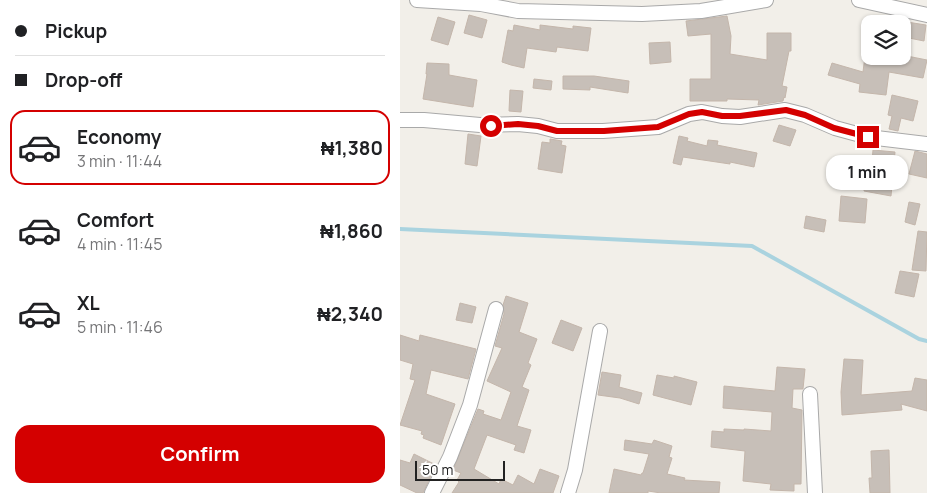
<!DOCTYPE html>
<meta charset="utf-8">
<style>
:root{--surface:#fff;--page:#f2f2f2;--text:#202124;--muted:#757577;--line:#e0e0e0;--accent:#d40000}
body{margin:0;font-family:Manrope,sans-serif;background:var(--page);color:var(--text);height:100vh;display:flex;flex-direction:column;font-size:19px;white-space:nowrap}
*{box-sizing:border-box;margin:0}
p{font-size:16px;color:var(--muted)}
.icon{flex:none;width:28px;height:28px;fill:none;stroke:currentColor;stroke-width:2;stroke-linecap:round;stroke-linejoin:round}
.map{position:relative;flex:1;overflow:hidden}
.side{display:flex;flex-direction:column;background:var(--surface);width:400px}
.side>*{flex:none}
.hud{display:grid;align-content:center;height:110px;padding:0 15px;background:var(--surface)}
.fabs{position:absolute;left:461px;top:15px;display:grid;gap:10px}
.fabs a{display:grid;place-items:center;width:50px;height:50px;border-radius:10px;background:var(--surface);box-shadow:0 1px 4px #0004;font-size:25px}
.scale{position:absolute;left:15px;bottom:12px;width:90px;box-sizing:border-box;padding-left:5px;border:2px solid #222;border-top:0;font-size:14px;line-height:18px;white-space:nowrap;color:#222;-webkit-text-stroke:4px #fff;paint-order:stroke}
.end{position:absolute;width:22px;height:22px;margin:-11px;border:6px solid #d40000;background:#fff;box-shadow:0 0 0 2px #fff}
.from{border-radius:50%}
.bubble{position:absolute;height:35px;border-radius:15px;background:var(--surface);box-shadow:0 1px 4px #0004;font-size:16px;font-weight:700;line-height:35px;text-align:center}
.hud b{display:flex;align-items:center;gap:18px;height:48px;font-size:19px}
.hud b+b{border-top:1px solid var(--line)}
.hud i{width:12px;height:12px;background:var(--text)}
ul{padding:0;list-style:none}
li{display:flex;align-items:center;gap:15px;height:75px;margin:0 10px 8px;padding:0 5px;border:2px solid transparent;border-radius:15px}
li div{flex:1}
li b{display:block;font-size:19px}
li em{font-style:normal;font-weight:700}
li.selected{border-color:var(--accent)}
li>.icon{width:45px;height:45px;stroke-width:1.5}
.action{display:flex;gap:10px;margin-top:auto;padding:10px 15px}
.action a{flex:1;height:58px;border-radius:15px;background:var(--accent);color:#fff;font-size:20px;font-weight:700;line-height:58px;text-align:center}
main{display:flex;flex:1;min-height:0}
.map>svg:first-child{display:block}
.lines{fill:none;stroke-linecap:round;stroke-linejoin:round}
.stream{stroke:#aad3df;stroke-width:4}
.building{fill:#c7bfb8;stroke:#c4b6ab}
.minor-casing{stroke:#a9a9a9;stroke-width:16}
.minor{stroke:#fff;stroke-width:14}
.route{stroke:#d40000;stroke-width:6}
</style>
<main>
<section class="side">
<div class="hud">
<b><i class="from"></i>Pickup</b>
<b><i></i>Drop-off</b>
</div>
<ul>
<li class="selected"><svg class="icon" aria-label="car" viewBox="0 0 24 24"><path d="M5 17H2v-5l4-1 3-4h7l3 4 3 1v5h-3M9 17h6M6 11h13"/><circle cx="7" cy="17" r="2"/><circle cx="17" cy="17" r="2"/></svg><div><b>Economy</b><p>3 min · 11:44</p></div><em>₦1,380</em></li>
<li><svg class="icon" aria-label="car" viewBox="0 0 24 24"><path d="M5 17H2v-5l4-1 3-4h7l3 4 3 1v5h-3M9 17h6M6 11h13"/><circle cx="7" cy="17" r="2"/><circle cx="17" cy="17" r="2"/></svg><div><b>Comfort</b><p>4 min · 11:45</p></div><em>₦1,860</em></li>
<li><svg class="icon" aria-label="car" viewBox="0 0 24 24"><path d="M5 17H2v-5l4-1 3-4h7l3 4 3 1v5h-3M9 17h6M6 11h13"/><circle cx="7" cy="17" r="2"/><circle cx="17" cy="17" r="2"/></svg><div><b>XL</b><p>5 min · 11:46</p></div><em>₦2,340</em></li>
</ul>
<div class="action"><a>Confirm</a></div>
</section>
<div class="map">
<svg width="527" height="493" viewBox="0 0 527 493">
<rect width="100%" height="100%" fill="#f2efe9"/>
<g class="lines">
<path class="stream" d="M 0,229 L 352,246 L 519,339 L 527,341"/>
</g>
<path class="building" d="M 69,15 L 87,20 L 82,38 L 64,33 Z
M 327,16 L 331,36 L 330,54 L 367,60 L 367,33 L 391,33 L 391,51 L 389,51 L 382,86 L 387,87 L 385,98 L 384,97 L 383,101 L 358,105 L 359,100 L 327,99 L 327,101 L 290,101 L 290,79 L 311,79 L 311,34 L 288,36 L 286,21 Z
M 38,17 L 55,22 L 48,45 L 31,40 Z
M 507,22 L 526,25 L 524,41 L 504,37 Z
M 114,25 L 140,30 L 140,25 L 173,29 L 173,26 L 191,28 L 188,51 L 157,47 L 156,52 L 127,48 L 124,68 L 111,65 L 102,62 L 108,30 L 113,31 Z
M 270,42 L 271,62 L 250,64 L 249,43 Z
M 502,55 L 527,60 L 523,78 L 489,72 L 486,95 L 459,92 L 460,84 L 428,75 L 432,63 L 463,72 L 465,56 L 502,56 Z
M 27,63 L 49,64 L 49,75 L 77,80 L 73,107 L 23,99 L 27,74 L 26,74 Z
M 163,76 L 194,76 L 229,81 L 228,93 L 190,87 L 190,90 L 163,89 Z
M 134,79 L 152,81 L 151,90 L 133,88 Z
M 110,90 L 123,91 L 121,112 L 109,111 Z
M 492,95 L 518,101 L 513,121 L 501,118 L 498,131 L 489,129 L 492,116 L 488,115 Z
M 379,125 L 396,130 L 390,146 L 373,141 Z
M 68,134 L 81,136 L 77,166 L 65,164 Z
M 279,136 L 288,138 L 287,141 L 307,146 L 308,140 L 318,141 L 317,145 L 357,153 L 354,167 L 330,162 L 330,164 L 283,157 L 281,165 L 273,163 Z
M 150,139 L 162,141 L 161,145 L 166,146 L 162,173 L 138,169 L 142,142 L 150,143 Z
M 473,150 L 495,152 L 491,196 L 464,191 L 467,173 L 471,174 Z
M 515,151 L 527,154 L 527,178 L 509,174 Z
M 441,196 L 467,199 L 465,223 L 439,221 Z
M 509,202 L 520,204 L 515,225 L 505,222 Z
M 406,216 L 426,220 L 424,232 L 404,228 Z
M 518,231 L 527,232 L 526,271 L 512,270 Z
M 500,271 L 519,274 L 514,297 L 495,293 Z
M 106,296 L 128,303 L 119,332 L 137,339 L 128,363 L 131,365 L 122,387 L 129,390 L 117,426 L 131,430 L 124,453 L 114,450 L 116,445 L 87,435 L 74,469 L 99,484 L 101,479 L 113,485 L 118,475 L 134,484 L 140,469 L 159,476 L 153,493 L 52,493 L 59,482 L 57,480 L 61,473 L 53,470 L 78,409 L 84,411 L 83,414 L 101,420 L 111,392 L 87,381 L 102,348 L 95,346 L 104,314 L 103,305 Z
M 60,303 L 76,307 L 72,323 L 56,320 Z
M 161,320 L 182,328 L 173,351 L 152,343 Z
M 0,335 L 19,341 L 20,335 L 76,349 L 68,379 L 31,370 L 26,394 L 55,404 L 41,445 L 23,438 L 24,435 L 21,434 L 22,431 L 0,425 L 15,380 L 10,379 L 13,364 L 0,360 Z
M 444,359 L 463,360 L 461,395 L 512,391 L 515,378 L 527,380 L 527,411 L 501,404 L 502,410 L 442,415 L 441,392 Z
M 377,367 L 405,369 L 403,389 L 393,389 L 392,408 L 402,410 L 401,484 L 394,484 L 394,491 L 370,490 L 371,484 L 343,481 L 345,451 L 311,447 L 312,431 L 324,432 L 324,429 L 344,430 L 344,429 L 371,431 L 372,412 L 323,408 L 324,386 L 375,391 Z
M 202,372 L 221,375 L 219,387 L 242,393 L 239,404 L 220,398 L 198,395 Z
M 257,375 L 274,378 L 274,376 L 297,382 L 291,405 L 253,395 Z
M 225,440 L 252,444 L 254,440 L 272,446 L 269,457 L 272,458 L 267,474 L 285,478 L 284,480 L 320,482 L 319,493 L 261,493 L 248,491 L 248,493 L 209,493 L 214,469 L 241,475 L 242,473 L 243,473 L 249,454 L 224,450 Z
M 489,450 L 490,493 L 470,493 L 469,478 L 472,478 L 471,451 Z
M 14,454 L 36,465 L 23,493 L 17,493 L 0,485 L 0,460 L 10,463 Z"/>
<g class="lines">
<defs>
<path id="minor" d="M 17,0 L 81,4 L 118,11 L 242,14 L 301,11 L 366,0
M 459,0 L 527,15
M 0,120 L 24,120 L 80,125 L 118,124 L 138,126 L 157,131 L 203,131 L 258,127 L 289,114 L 302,112 L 322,116 L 340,117 L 385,110 L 405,115 L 435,128 L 468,137 L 527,144
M 410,394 L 415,493
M 32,493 L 50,457 L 70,405 L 96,309
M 168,493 L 175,470 L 200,331"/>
</defs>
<use href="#minor" class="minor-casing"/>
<use href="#minor" class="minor"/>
</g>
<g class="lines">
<path class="route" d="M 91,126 L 118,124 L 138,126 L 157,131 L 204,131 L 258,127 L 289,114 L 302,112 L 322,116 L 340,116 L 386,110 L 405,115 L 434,128 L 468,137"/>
</g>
</svg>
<div class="fabs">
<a><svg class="icon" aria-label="layers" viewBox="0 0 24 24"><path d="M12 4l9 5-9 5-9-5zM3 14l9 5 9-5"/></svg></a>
</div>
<div class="scale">50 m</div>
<i class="end from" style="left:91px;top:126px"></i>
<i class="end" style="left:468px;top:137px"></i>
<div class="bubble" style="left:426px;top:155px;width:82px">1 min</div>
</div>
</main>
